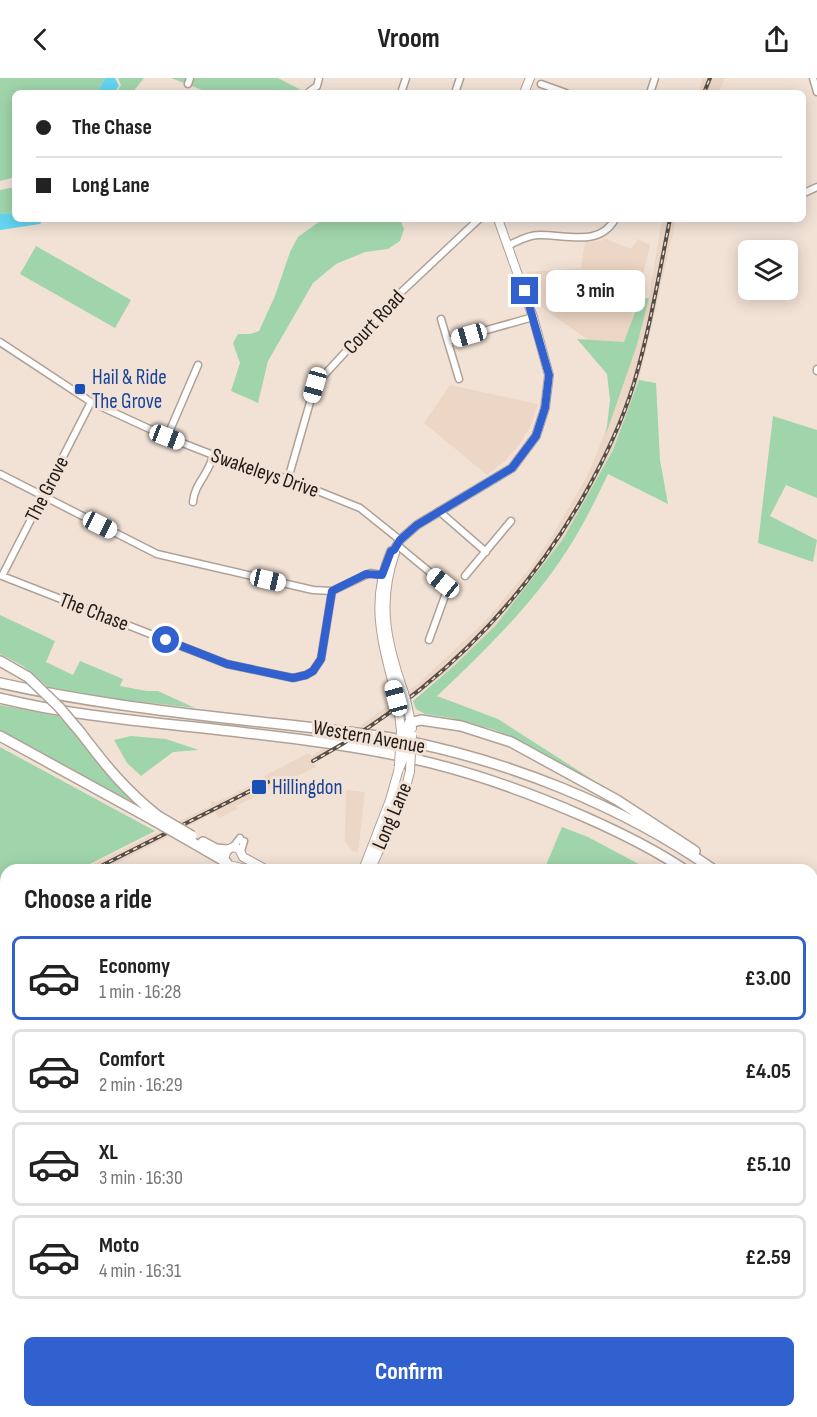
<!DOCTYPE html>
<meta charset="utf-8">
<style>
:root{--surface:#fff;--page:#f2f2f2;--text:#222;--muted:#767676;--line:#e0e0e0;--accent:#3160cf}
body{margin:0;font-family:"Sofia Sans Condensed",sans-serif;background:var(--page);color:var(--text);height:100vh;display:flex;flex-direction:column;font-size:22px;white-space:nowrap}
*{box-sizing:border-box;margin:0}
p{font-size:20px;color:var(--muted)}
.icon{flex:none;width:33px;height:33px;fill:none;stroke:currentColor;stroke-width:2;stroke-linecap:round;stroke-linejoin:round}
.map{position:relative;flex:1;overflow:hidden}
.panel{position:absolute;left:0px;top:786px;width:818px;height:554px;display:flex;flex-direction:column;background:var(--surface);border-radius:18px 18px 0 0;box-shadow:0 3px 15px #0003}
.panel>*{flex:none}
.top-card{position:absolute;left:12px;top:12px;width:794px;height:132px;border-radius:9px;box-shadow:0 3px 15px #0003;display:grid;align-content:center;height:132px;padding:0 24px;background:var(--surface)}
.buttons{position:absolute;left:738px;top:162px;display:grid;gap:12px}
.buttons a{display:grid;place-items:center;width:60px;height:60px;border-radius:9px;background:var(--surface);box-shadow:0 3px 15px #0003;font-size:30px}
.end{position:absolute;width:27px;height:27px;margin:-14px;border:8px solid #3160cf;background:#fff;box-shadow:0 0 0 3px #fff}
.from{border-radius:50%}
.bubble{position:absolute;height:42px;border-radius:9px;background:var(--surface);box-shadow:0 3px 15px #0003;font-size:20px;font-weight:700;line-height:42px;text-align:center}
.car{position:absolute;width:18px;height:36px;margin:-18px -9px;border-radius:8px;box-shadow:0 0 4px 2px #0007;background:linear-gradient(#fff 24%,#345 0 40%,#fff 0 76%,#345 0 86%,#fff 0)}
.top-card b{display:flex;align-items:center;gap:21px;height:57px;font-size:22px}
.top-card b+b{border-top:2px solid var(--line)}
.top-card i{width:15px;height:15px;background:var(--text)}
ul{padding:0;list-style:none}
li{display:flex;align-items:center;gap:18px;height:84px;margin:0 12px 9px;padding:0 12px;border:3px solid var(--line);border-radius:9px}
li div{flex:1}
li b{display:block;font-size:22px}
li em{font-style:normal;font-weight:700}
li.current{border-color:var(--accent)}
li>.icon{width:54px;height:54px;stroke-width:1.5}
h2{padding:0 24px;font-size:27px;line-height:72px}
.primary-button{display:flex;gap:12px;margin-top:auto;padding:12px 24px}
.primary-button a{flex:1;height:69px;border-radius:9px;background:var(--accent);color:#fff;font-size:24px;font-weight:700;line-height:69px;text-align:center}
header{display:flex;justify-content:space-between;align-items:center;height:78px;padding:0 24px;background:var(--surface);font-size:27px;font-weight:700}
.map>svg:first-child{display:block}
.built{fill:#ecd6c5}
.green{fill:#a0d5ab}
.water{fill:#64d5f0}
.lines{fill:none;stroke-linecap:round;stroke-linejoin:round}
.stream{stroke:#64d5f0;stroke-width:1.5}
.minor-casing{stroke:#b0a196;stroke-width:9}
.major-casing{stroke:#b0a196;stroke-width:10}
.highway-casing{stroke:#b0a196;stroke-width:12}
.minor{stroke:#fff;stroke-width:6}
.major{stroke:#fff;stroke-width:8}
.highway{stroke:#fff;stroke-width:9}
.rail-casing{stroke:#574e48;stroke-width:4}
.rail{stroke:#f2e2d6;stroke-width:1.5;stroke-dasharray:4.5;stroke-linecap:butt}
.major-bridge-casing{stroke:#b0a196;stroke-width:10;stroke-linecap:butt}
.highway-bridge-casing{stroke:#b0a196;stroke-width:12;stroke-linecap:butt}
.major-bridge{stroke:#fff;stroke-width:8}
.highway-bridge{stroke:#fff;stroke-width:9}
.route{stroke:#3160cf;stroke-width:8}
.transit-dot{fill:#1a4fb4;stroke:#f2e2d6;stroke-width:2}
.labels{text-anchor:middle;dominant-baseline:central;stroke-width:6;stroke-linejoin:round;paint-order:stroke}
.street-label{font-size:21px;fill:#201a16;stroke:#f2e2d6}
.transit-label{font-size:21px;fill:#164399;stroke:#f2e2d6;text-anchor:start}
</style>
<header><svg class="icon" aria-label="back" viewBox="0 0 24 24"><path d="M15 5l-7 7 7 7"/></svg>Vroom<svg class="icon" aria-label="share" viewBox="0 0 24 24"><path d="M12 15V3M7 8l5-5 5 5M5 13v7h14v-7"/></svg></header>
<div class="map">
<svg width="817" height="1339" viewBox="0 0 817 1339">
<rect width="100%" height="100%" fill="#f2e2d6"/>
<path class="built" d="M 703,0 L 725,0 L 718,15 L 698,15 Z
M 662,141 L 676,141 L 639,302 L 613,372 L 563,461 L 496,547 L 455,587 L 414,620 L 365,654 L 314,684 L 316,689 L 236,728 L 237,731 L 219,740 L 215,734 L 104,792 L 81,792 L 212,727 L 210,724 L 213,723 L 215,725 L 265,700 L 264,698 L 309,675 L 311,678 L 360,648 L 419,605 L 485,543 L 530,490 L 551,460 L 586,400 L 597,375 L 637,267 L 649,220 Z
M 604,160 L 631,171 L 638,161 L 650,167 L 622,286 L 540,228 L 527,194 L 581,190 L 585,164 L 601,163 Z
M 450,307 L 538,326 L 531,347 L 519,367 L 505,383 L 487,397 L 424,345 Z
M 346,712 L 365,714 L 358,774 L 352,773 L 345,763 Z"/>
<path class="green" d="M 0,0 L 105,0 L 97,15 L 15,15 L 15,99 L 0,103 Z
M 118,0 L 144,0 L 132,15 L 116,15 L 121,7 Z
M 171,0 L 278,0 L 303,13 L 303,15 L 210,15 Z
M 15,109 L 15,135 L 0,136 L 0,112 Z
M 323,141 L 400,141 L 404,151 L 400,163 L 388,171 L 365,174 L 336,186 L 313,205 L 268,283 L 258,325 L 231,313 L 240,285 L 233,265 L 238,256 L 250,256 L 259,253 L 275,218 L 290,174 L 298,159 Z
M 36,168 L 131,222 L 115,250 L 20,196 Z
M 649,220 L 637,267 L 606,356 L 610,322 L 607,296 L 577,261 L 624,264 L 640,221 Z
M 639,302 L 656,305 L 660,382 L 668,426 L 608,396 C 598,417 588,438 576,458 C 540,519 488,570 437,618 L 498,641 L 621,720 L 536,671 L 495,652 L 451,640 L 425,636 L 416,631 L 413,623 L 455,587 L 496,547 L 563,461 L 613,372 Z
M 773,338 L 817,352 L 817,420 L 786,407 L 770,438 L 817,462 L 813,484 L 758,465 Z
M 0,537 L 55,563 L 46,584 L 73,597 L 80,583 L 123,601 L 120,608 L 147,613 L 158,613 L 195,630 L 99,619 L 49,610 L 23,588 L 0,576 Z
M 0,627 L 58,638 L 80,660 L 99,687 L 134,725 L 0,653 Z
M 131,658 L 166,661 L 199,672 L 173,674 L 141,698 L 127,685 L 114,662 Z
M 0,669 L 155,753 L 78,792 L 6,792 L 6,827 L 0,830 Z
M 562,749 L 588,759 L 650,792 L 544,792 Z
M 812,900 L 817,905 L 817,1022 L 812,1021 Z
M 817,1188 L 817,1298 L 812,1304 L 812,1207 Z
M 6,1329 L 6,1334 L 172,1334 L 172,1339 L 0,1339 L 0,1331 Z"/>
<path class="water" d="M 105,0 L 115,0 L 119,8 L 114,15 L 97,15 Z
M 15,135 L 15,141 L 43,141 L 40,146 L 0,152 L 0,136 Z"/>
<g class="lines">
<path class="stream" d="M 812,953 L 817,954"/>
<defs>
<path id="minor" d="M 813,0 L 817,14
M 188,6 L 190,0
M 541,6 L 566,15
M 309,14 L 317,8 L 319,0
M 401,15 L 406,0
M 455,15 L 460,0
M 650,15 L 655,0
M 802,116 L 817,109
M 507,168 C 517,164 527,157 538,157 C 565,156 599,170 615,141
M 441,241 L 459,301
M 448,263 L 533,239
M 0,264 L 91,324 L 167,359 L 213,377 L 288,401 L 360,430 L 400,462
M 817,291 L 817,293
M 91,324 L 2,498 L 227,586 L 293,600 L 306,597 L 313,593 L 321,581 L 332,513
M 167,359 L 198,287
M 0,396 L 157,476 L 313,512 L 332,513 L 370,495 L 382,497
M 288,401 L 315,307 L 396,219 L 479,141
M 193,424 C 194,406 210,395 213,377
M 439,433 L 486,474
M 397,467 L 443,505 L 446,515 L 429,562
M 465,498 L 511,443
M 233,769 L 240,760
M 241,773 L 244,763
M 0,917 L 6,915
M 0,1038 L 6,1037
M 812,1091 L 816,1075
M 0,1119 L 6,1118
M 0,1187 L 6,1185
M 0,1294 L 6,1292
M 493,1334 L 498,1339
M 579,1334 L 585,1339
M 671,1334 L 676,1339
M 261,1339 L 263,1334
M 384,1339 L 386,1334
M 708,1339 L 710,1334"/>
<path id="major" d="M 524,15 L 530,0
M 394,472 L 395,475 C 377,526 387,566 404,615
M 397,622 C 384,569 368,527 391,473 L 394,472 L 400,462 L 417,447 L 512,390 L 536,358 L 545,330 L 549,297 L 533,239 L 498,141
M 407,626 L 412,650
M 399,635 L 401,653
M 250,792 L 229,787 L 224,781 L 227,772 L 233,769 L 239,771 L 243,779 L 267,792
M 363,792 L 390,722 L 399,690
M 370,792 L 403,721 L 410,693
M 313,1339 L 313,1334"/>
<path id="highway" d="M 0,583 L 28,599
M 0,605 C 80,623 161,633 243,642 C 294,648 345,652 396,661 C 507,682 621,727 714,792
M 0,620 C 81,640 165,645 247,655 C 308,662 371,670 431,685 C 483,698 535,717 585,739 C 619,754 654,771 685,792
M 81,655 C 106,688 125,712 158,738
M 407,655 L 409,645 L 421,642 L 461,648 L 511,664 L 617,722 L 695,773
M 0,658 L 153,742
M 203,764 L 216,771 L 227,772
M 195,766 L 226,784
M 812,869 L 817,873
M 812,888 L 817,892
M 812,1026 L 817,1027"/>
</defs>
<use href="#minor" class="minor-casing"/>
<use href="#major" class="major-casing"/>
<use href="#highway" class="highway-casing"/>
<use href="#minor" class="minor"/>
<use href="#major" class="major"/>
<use href="#highway" class="highway"/>
<defs>
<path id="rail" d="M 704,15 L 710,0
M 313,683 C 428,620 517,534 582,421 C 603,384 622,345 634,305 C 650,251 659,196 670,141
M 93,792 L 268,704
M 0,842 L 6,839"/>
</defs>
<use href="#rail" class="rail-casing"/>
<use href="#rail" class="rail"/>
<defs>
<path id="major-bridge" d="M 404,615 L 407,626
M 397,622 L 399,635
M 399,686 L 401,653
M 410,693 L 412,657"/>
<path id="highway-bridge" d="M 28,599 L 59,629 L 81,655
M 399,690 L 405,675 L 407,655
M 158,738 L 192,758
M 153,742 L 195,766"/>
</defs>
<use href="#major-bridge" class="major-bridge-casing"/>
<use href="#highway-bridge" class="highway-bridge-casing"/>
<use href="#major-bridge" class="major-bridge"/>
<use href="#highway-bridge" class="highway-bridge"/>
</g>
<g class="lines">
<path class="route" d="M 166,562 L 227,586 L 293,600 L 306,597 L 313,593 L 321,581 L 332,513 L 366,496 L 382,497 L 391,473 L 394,472 L 400,462 L 417,447 L 512,390 L 536,358 L 545,330 L 549,297 L 525,213"/>
</g>
<g class="transit-dot">
<rect x="74" y="305" width="12" height="12" rx="3"/>
<rect x="251" y="701" width="16" height="16" rx="3"/>
</g>
<g class="labels">
<g class="street-label">
<text transform="translate(374 244) rotate(-47)">Court Road</text>
<text transform="translate(265 395) rotate(19)">Swakeleys Drive</text>
<text transform="translate(47 411) rotate(-63)">The Grove</text>
<text transform="translate(94 534) rotate(21)">The Chase</text>
<text transform="translate(369 659) rotate(10)">Western Avenue</text>
<text transform="translate(392 738) rotate(-67)">Long Lane</text>
</g>
<g class="transit-label">
<text x="92" y="299">Hail &amp; Ride<tspan x="92" dy="24">The Grove</tspan></text>
<text x="272" y="709">Hillingdon</text>
</g>
</g>
</svg>
<div class="buttons">
<a><svg class="icon" aria-label="layers" viewBox="0 0 24 24"><path d="M12 4l9 5-9 5-9-5zM3 14l9 5 9-5"/></svg></a>
</div>
<i class="end from" style="left:166px;top:562px"></i>
<i class="end" style="left:525px;top:213px"></i>
<div class="bubble" style="left:546px;top:192px;width:99px">3 min</div>
<i class="car" style="left:469px;top:257px;rotate:254deg"></i>
<i class="car" style="left:315px;top:307px;rotate:196deg"></i>
<i class="car" style="left:167px;top:359px;rotate:111deg"></i>
<i class="car" style="left:100px;top:447px;rotate:117deg"></i>
<i class="car" style="left:268px;top:502px;rotate:103deg"></i>
<i class="car" style="left:443px;top:505px;rotate:309deg"></i>
<i class="car" style="left:396px;top:620px;rotate:345deg"></i>
<div class="top-card">
<b><i class="from"></i>The Chase</b>
<b><i></i>Long Lane</b>
</div>
<section class="panel">
<h2>Choose a ride</h2>
<ul>
<li class="current"><svg class="icon" aria-label="car" viewBox="0 0 24 24"><path d="M5 17H2v-5l4-1 3-4h7l3 4 3 1v5h-3M9 17h6M6 11h13"/><circle cx="7" cy="17" r="2"/><circle cx="17" cy="17" r="2"/></svg><div><b>Economy</b><p>1 min · 16:28</p></div><em>£3.00</em></li>
<li><svg class="icon" aria-label="car" viewBox="0 0 24 24"><path d="M5 17H2v-5l4-1 3-4h7l3 4 3 1v5h-3M9 17h6M6 11h13"/><circle cx="7" cy="17" r="2"/><circle cx="17" cy="17" r="2"/></svg><div><b>Comfort</b><p>2 min · 16:29</p></div><em>£4.05</em></li>
<li><svg class="icon" aria-label="car" viewBox="0 0 24 24"><path d="M5 17H2v-5l4-1 3-4h7l3 4 3 1v5h-3M9 17h6M6 11h13"/><circle cx="7" cy="17" r="2"/><circle cx="17" cy="17" r="2"/></svg><div><b>XL</b><p>3 min · 16:30</p></div><em>£5.10</em></li>
<li><svg class="icon" aria-label="car" viewBox="0 0 24 24"><path d="M5 17H2v-5l4-1 3-4h7l3 4 3 1v5h-3M9 17h6M6 11h13"/><circle cx="7" cy="17" r="2"/><circle cx="17" cy="17" r="2"/></svg><div><b>Moto</b><p>4 min · 16:31</p></div><em>£2.59</em></li>
</ul>
<div class="primary-button"><a>Confirm</a></div>
</section>
</div>
